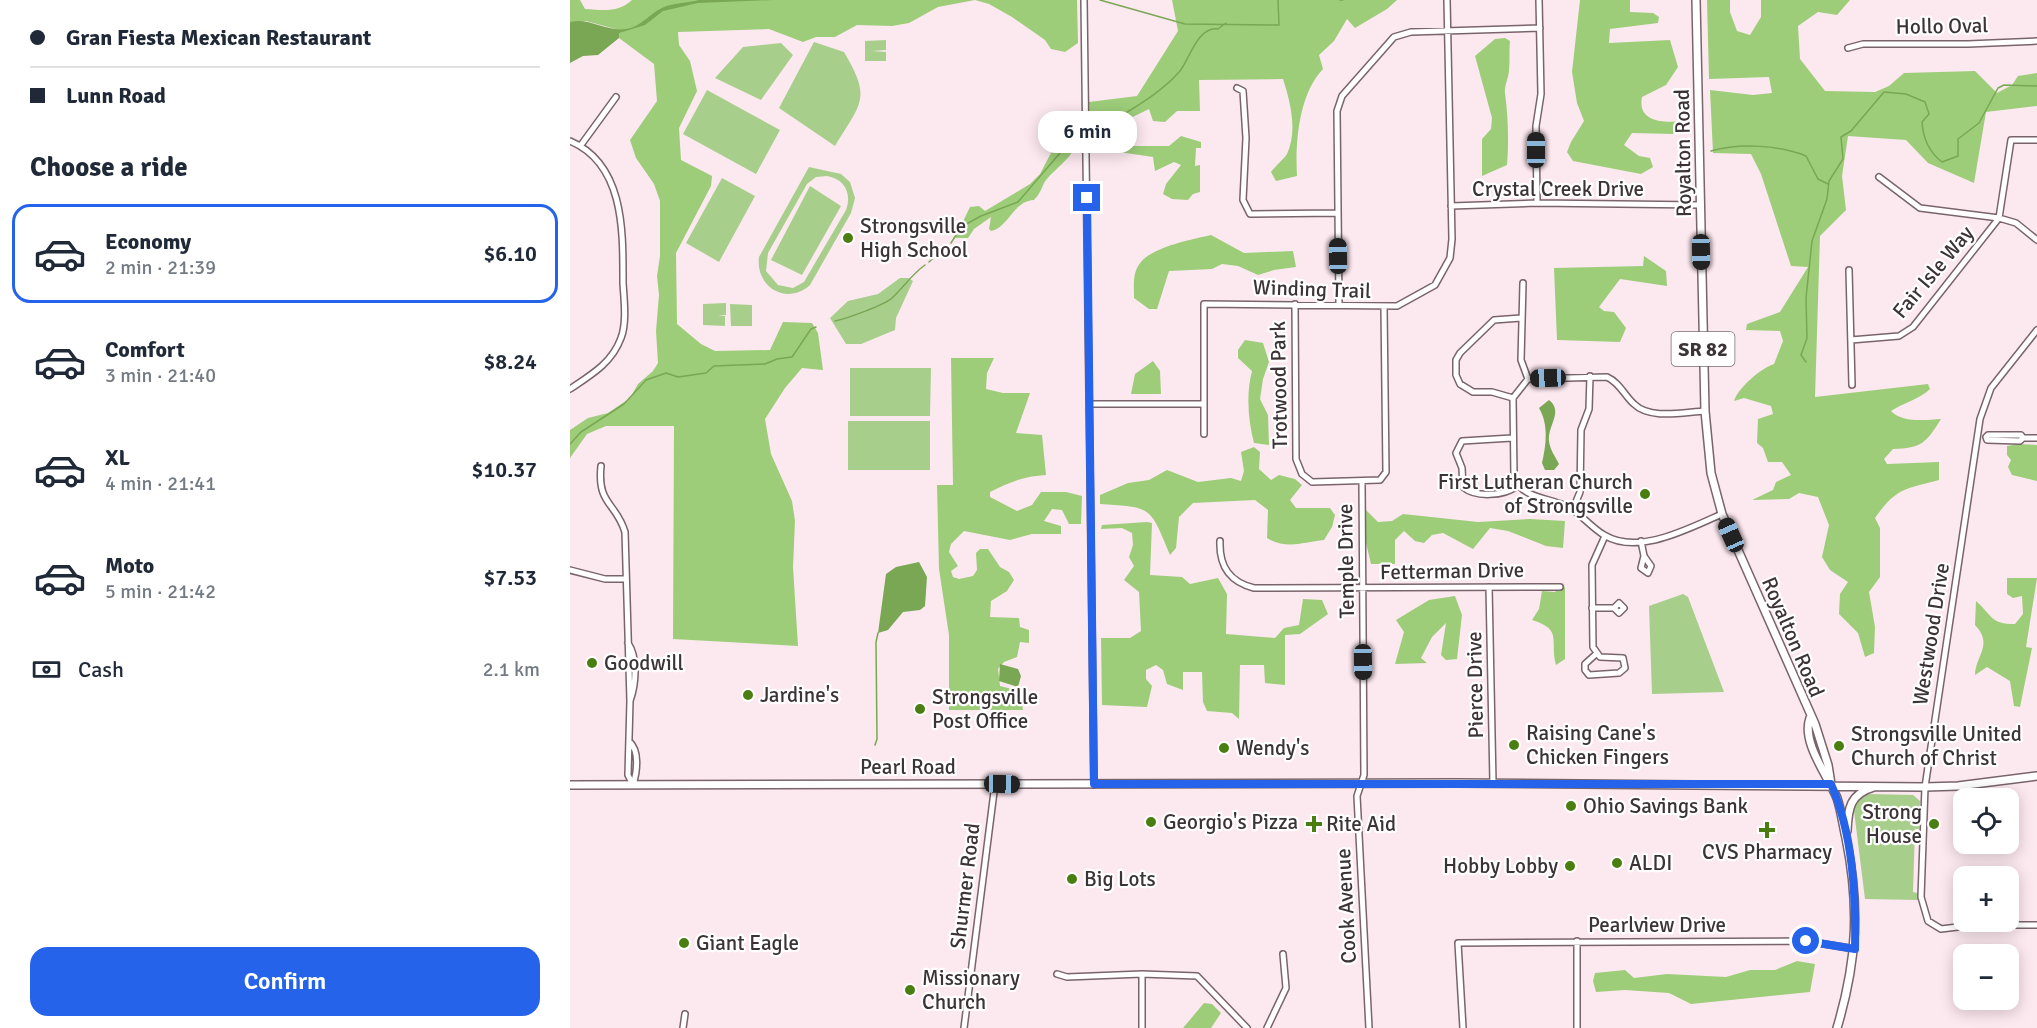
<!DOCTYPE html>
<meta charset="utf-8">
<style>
:root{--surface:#fff;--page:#f6f6f7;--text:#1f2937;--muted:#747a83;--line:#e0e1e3;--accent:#2563eb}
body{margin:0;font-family:Signika,sans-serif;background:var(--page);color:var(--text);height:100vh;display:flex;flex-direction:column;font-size:22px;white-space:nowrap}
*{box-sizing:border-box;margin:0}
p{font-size:20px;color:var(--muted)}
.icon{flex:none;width:33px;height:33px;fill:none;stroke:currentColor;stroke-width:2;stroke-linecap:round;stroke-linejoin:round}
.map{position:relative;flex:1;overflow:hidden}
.sheet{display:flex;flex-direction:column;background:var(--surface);width:570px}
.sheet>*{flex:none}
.hud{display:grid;align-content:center;height:132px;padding:0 30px;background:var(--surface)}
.controls{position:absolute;left:1383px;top:788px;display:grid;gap:12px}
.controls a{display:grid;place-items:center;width:66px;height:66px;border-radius:12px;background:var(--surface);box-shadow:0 3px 15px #0003;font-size:30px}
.end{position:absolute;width:27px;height:27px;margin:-14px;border:8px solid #2563eb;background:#fff;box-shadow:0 0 0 3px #fff}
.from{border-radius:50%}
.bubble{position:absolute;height:42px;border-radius:18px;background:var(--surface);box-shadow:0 3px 15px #0003;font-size:20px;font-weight:600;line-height:42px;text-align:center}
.car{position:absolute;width:18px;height:36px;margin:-18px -9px;border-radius:8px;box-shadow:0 0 4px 2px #0007;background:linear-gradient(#222 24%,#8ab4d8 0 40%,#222 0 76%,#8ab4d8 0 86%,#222 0)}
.hud b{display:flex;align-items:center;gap:21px;height:57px;font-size:22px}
.hud b+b{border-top:2px solid var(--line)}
.hud i{width:15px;height:15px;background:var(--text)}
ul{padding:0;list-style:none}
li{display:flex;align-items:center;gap:18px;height:99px;margin:0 12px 9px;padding:0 18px;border:3px solid transparent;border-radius:18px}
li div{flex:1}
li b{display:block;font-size:22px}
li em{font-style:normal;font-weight:600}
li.on{border-color:var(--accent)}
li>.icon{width:54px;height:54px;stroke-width:1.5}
h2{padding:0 30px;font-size:27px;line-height:72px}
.pay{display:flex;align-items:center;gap:15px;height:66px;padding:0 30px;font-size:22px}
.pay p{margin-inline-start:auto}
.primary-button{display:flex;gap:12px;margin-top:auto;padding:12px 30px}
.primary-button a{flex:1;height:69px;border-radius:18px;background:var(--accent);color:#fff;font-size:24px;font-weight:600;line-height:69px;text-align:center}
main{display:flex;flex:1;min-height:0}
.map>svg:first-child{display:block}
.green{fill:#a7cf8b;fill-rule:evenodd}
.forest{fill:#9dcd79}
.water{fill:#79a754}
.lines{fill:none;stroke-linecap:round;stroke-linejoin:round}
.stream{stroke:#79a754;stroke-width:1.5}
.minor-casing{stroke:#79646b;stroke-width:8}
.major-casing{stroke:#79646b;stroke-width:10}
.minor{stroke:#fff;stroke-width:5}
.major{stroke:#fff;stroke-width:7}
.route{stroke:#2563eb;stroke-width:8}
.poi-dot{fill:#4a7e10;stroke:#fff;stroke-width:2}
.labels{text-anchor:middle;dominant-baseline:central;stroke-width:4.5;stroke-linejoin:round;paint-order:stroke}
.shield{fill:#fff;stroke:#767072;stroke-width:1.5}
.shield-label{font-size:20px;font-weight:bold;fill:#3c3336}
.street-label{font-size:21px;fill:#3c3336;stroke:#fff}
.poi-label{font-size:21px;fill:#3c3336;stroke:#fff;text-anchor:start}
</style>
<main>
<section class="sheet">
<div class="hud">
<b><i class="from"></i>Gran Fiesta Mexican Restaurant</b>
<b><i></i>Lunn Road</b>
</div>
<h2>Choose a ride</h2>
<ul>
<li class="on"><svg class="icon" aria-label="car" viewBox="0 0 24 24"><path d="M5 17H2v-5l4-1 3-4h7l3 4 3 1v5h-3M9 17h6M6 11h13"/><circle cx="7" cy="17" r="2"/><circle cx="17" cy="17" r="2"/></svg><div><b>Economy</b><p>2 min · 21:39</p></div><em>$6.10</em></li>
<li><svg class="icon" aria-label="car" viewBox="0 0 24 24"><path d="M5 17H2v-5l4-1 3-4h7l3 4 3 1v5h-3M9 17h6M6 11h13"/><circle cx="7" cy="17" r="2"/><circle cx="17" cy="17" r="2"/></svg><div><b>Comfort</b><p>3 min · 21:40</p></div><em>$8.24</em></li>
<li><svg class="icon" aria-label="car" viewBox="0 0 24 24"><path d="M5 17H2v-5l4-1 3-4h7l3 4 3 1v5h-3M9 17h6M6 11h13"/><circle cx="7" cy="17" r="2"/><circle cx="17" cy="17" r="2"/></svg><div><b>XL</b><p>4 min · 21:41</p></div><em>$10.37</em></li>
<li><svg class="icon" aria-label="car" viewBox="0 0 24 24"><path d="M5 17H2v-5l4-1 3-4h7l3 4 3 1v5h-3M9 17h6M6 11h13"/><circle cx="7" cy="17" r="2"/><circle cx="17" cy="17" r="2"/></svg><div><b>Moto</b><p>5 min · 21:42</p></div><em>$7.53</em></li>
</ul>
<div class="pay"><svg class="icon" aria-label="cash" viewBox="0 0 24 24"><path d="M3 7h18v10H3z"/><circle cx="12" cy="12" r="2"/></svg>Cash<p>2.1 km</p></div>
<div class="primary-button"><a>Confirm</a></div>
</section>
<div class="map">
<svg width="1467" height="1028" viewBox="0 0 1467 1028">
<rect width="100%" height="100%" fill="#fce8ef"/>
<path class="green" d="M 316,40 L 316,50 L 302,51 L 316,52 L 316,61 L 295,61 L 295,41 Z
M 244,42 L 274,52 C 302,99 291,103 265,146 L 209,108 Z
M 211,43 L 223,55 L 191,100 L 145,78 L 173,47 Z
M 137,90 L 210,130 L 186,174 L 113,134 Z
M 239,167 L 271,174 L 280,182 L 285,198 L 281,213 L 240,285 C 217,306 185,287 189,257 ZM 257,176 C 275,179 282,194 276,210 L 234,282 L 223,288 L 208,285 L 196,271 L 198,253 L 237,184 L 246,177 Z
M 152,178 L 185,196 L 149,262 L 116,243 Z
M 240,186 L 271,206 L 232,275 L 201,260 Z
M 330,278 L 338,278 L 343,281 L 326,318 L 325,330 L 291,344 L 276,344 L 260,318 L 278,301 L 308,294 Z
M 156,303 L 156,315 L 148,315 L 155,316 L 155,326 L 133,325 L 133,304 Z
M 160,304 L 182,305 L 182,326 L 161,326 Z
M 280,368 L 361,368 L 360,416 L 280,416 Z
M 278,421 L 360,421 L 360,470 L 278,470 Z
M 1113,594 L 1118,597 L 1154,692 L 1082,694 L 1079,606 Z
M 1301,794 L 1343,795 L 1350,801 L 1349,829 L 1345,829 L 1343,892 L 1347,893 L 1348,900 L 1295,899 L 1283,803 L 1293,795 Z"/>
<path class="forest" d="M 0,0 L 10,0 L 15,9 C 34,10 48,13 62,0 L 507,0 L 508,43 L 495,52 L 481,49 L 475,40 L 442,17 L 419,4 L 405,0 L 368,7 L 339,23 L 322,26 L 287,25 L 265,37 L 246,37 L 233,42 L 199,29 L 108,32 L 109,45 L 120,61 L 127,91 L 109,128 L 111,160 L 142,176 L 141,186 L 106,253 L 107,324 L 131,344 L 145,351 L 200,350 L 213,322 L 242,323 L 248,333 L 253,370 L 232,368 L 215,388 L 195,419 L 201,454 L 222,501 L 225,521 L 223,567 L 228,646 L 103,639 L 104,426 L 36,426 L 17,434 L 0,458 L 0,430 L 18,418 L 38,413 L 60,398 L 68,384 L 83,371 L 88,363 L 86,331 L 89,295 L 87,276 L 90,256 L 90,201 L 84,184 L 66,158 L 60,140 L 87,101 L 84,64 L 49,38 L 49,30 L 16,21 L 0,22 Z
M 602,0 L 827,0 L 817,9 L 785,28 L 777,19 L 764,41 L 749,55 L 753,69 C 729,94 725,142 727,176 L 706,181 L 701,172 C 706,165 714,159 717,154 C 728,130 720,101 713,79 L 629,80 L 630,111 L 607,111 L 595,122 L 583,121 L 579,109 L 534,131 L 520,135 L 519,102 L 567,96 L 608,31 Z
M 1010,0 L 1060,0 L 1060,12 L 1083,13 L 1089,17 L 1088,23 L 1040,29 L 1039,43 L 1100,40 L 1108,67 L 1096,85 L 1072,97 C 1067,122 1094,123 1111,121 L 1112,129 L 1103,134 L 1062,133 L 1054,145 L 1069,156 L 1080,158 L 1083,167 L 1071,174 L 1003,161 L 997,152 L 1001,142 L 1014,121 L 1007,103 L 1002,72 Z
M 1137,0 L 1160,0 L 1160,12 L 1167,31 L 1180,35 L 1191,17 L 1191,0 L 1280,0 L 1267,15 L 1248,12 L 1228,26 L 1230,59 L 1255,91 L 1305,92 L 1319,86 L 1334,73 L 1405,71 L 1427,93 L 1442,85 L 1448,76 L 1467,73 L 1467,106 L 1416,112 L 1404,183 L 1358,163 L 1336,140 L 1278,136 L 1272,176 L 1276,210 L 1250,236 L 1245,397 L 1358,384 L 1360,389 C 1350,399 1333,403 1321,411 C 1332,423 1355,420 1371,419 C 1356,443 1352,448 1323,449 L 1314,459 L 1317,464 L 1369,462 L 1369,480 C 1335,489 1326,488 1305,518 L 1310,528 L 1310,577 L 1299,592 L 1305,627 L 1304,653 L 1295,657 L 1288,633 L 1269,614 L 1270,594 L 1278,582 L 1260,570 L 1252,557 L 1259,525 L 1248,497 L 1229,493 L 1219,499 L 1182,500 L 1203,490 L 1206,482 L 1221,475 L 1212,462 L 1198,462 L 1193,448 L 1187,443 L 1188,419 L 1203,414 L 1201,406 L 1174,398 L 1164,401 C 1168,388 1191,368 1204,364 L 1213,341 L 1210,331 L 1176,330 L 1177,324 L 1210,312 L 1238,267 L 1221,266 L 1191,174 L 1181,154 L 1143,153 L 1140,90 L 1183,95 L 1202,93 L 1199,77 L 1139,79 Z
M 935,38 L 940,41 C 939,50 940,60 939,70 C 939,77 934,86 935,93 C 938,115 939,142 937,165 L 912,176 L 912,139 L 921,129 L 922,118 L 905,56 L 925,39 Z
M 498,129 L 506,130 C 512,155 485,166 474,183 C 471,190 469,195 464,200 C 443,201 439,227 421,231 L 419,229 L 421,217 L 404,229 L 398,238 L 385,238 L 400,207 L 409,206 L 415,211 L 460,184 L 470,174 L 492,132 Z
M 611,136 L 631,142 L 631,148 L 626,148 L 625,166 L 630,165 L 630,192 L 623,194 L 618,200 L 602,199 L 593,194 L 596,184 L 611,165 L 604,162 L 585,171 L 583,157 L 549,152 L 549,149 L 555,146 L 599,146 Z
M 641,235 L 674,253 L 723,251 L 726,267 L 704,270 L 688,275 L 668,266 L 652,264 L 642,269 L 599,271 L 587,309 L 579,309 L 564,298 C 564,286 562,272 571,262 C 583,247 623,239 641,235 Z
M 1074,256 L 1096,271 L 1097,286 L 1050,279 L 1029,307 L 1034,311 L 1044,312 L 1056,328 L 1050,342 L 987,340 L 984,268 L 1073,266 Z
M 675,340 L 693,343 L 699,362 L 693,379 L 690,399 L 698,415 L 699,445 L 684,443 C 678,420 676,394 682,371 L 668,358 L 668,350 Z
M 381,358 L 424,358 L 417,373 L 416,389 L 433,393 L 460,393 L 446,433 L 472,435 L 476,475 C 455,476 439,482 420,492 L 420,497 L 447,511 L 462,505 L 471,492 L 496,492 L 512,496 L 511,524 L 499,524 L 492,510 L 482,509 L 474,521 L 491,526 L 491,534 L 462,534 L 440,540 L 394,531 L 381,544 L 379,552 L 388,566 L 381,571 L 383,577 L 389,579 L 403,576 L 407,570 L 406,553 L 410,549 L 418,549 L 430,567 L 439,572 L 444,580 L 437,591 L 421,601 L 420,617 L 449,618 L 450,627 L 459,630 L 459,643 L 450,642 L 447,657 L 434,662 L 428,669 L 430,686 L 450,691 L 453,710 L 379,710 L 379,635 L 369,569 L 367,485 L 383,485 Z
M 583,361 L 590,371 L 591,394 L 561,394 L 565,374 Z
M 1449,444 L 1467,445 L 1467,481 L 1442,475 L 1438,467 L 1441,460 L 1437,455 L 1437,446 Z
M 684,447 L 690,452 L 689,469 L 701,480 L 709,475 L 725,479 L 732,485 L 720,500 L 726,508 L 760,508 L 765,515 L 762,527 L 754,540 C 733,542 717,550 697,538 L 698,510 L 685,500 L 623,503 L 609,517 L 606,548 L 600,555 C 580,507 583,507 530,504 L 530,495 L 558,483 L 579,480 L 597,470 L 628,482 L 661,478 L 671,481 L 674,471 L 671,452 Z
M 796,510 L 808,522 L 822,521 L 833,514 L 908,522 L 960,519 L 995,521 L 993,548 L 976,546 L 938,531 L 920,528 L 903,549 L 873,533 L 862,535 L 854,543 L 845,541 L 834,531 L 825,540 L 825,564 L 801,564 L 793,530 Z
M 577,522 L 582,523 L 580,575 L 612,577 L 620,584 L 648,578 L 657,594 L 656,634 L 705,638 L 714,628 L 729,625 L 733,599 L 752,600 L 758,614 L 730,634 L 715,635 L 715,685 L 695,683 L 694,665 L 670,665 L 669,719 L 662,713 L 637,711 L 633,702 L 632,672 L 613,672 L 613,690 L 597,684 L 593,670 L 586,665 L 576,670 L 576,679 L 582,686 L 577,707 L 532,705 L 531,638 L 560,638 L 571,631 L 569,592 L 554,580 L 564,566 L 559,557 L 563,545 L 562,533 L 552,528 L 531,529 L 532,525 Z
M 1437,578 L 1467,578 L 1456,647 L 1462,648 L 1450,707 L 1444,706 L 1440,681 L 1417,667 L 1405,675 C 1405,656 1424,645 1405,625 L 1406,601 C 1423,616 1420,624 1445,624 L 1453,614 L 1452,596 L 1443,598 L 1437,594 Z
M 993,583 L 995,588 L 995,659 L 986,665 C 979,641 994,630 962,620 L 969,609 L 972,591 L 985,592 Z
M 885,596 L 892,615 L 887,659 L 876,660 L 871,655 L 876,623 L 862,637 L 851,658 L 857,663 L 825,664 L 834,632 L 826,620 L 859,600 Z
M 1227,961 L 1245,964 L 1240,992 L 1121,1004 L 1099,993 L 1055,990 L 1026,992 L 1023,981 L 1025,973 L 1055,970 L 1064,978 L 1097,974 L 1156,977 L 1180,970 L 1205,970 Z
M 634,1003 L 642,1004 L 651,1013 L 641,1028 L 613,1028 Z"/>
<path class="water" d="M 129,0 L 203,0 L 128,3 L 93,11 L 75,25 L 49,33 L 49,38 L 28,55 L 13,56 L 0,63 L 0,22 C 19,17 36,32 56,29 C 71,27 79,14 92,8 C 102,3 118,3 129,0 Z
M 979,400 C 994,412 977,426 979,441 C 980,450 985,456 989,464 L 984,470 L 975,470 L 972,463 C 976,445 979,425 969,408 Z
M 349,562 L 357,577 L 355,606 L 350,610 L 333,612 L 318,630 L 308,633 L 316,574 L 326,567 Z
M 430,664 L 448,669 L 451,676 L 448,687 L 429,681 Z"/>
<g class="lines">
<path class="stream" d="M 530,0 L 615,24 L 709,25 L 708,0
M 770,0 L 773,0
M 527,126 L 535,126 C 561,109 589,95 610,71 C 620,58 628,26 648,29 L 656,23
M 1141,151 C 1170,143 1209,145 1236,156 L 1248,179 L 1258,184
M 381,243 L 391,227 L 411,216 L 448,202 L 496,146 L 507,138
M 359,262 L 373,249
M 265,321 C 275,319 315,305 322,298 C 334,287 341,275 355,265
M 1236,362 L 1231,355 L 1237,338 L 1236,298 L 1242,241 L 1257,199 L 1259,181 L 1273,159 L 1271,137 L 1281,131 L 1314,92 L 1336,94 L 1355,102 L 1359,114 L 1352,122 C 1353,138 1359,152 1372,162 L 1388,156 L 1388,139 L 1409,123 L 1428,88 L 1434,85 L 1467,86
M 0,444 L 11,432 L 54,404 L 76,380 L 96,373 L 108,377 L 136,373 L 144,366 L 195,364 L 207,359 L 222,357 L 241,329 L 246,327
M 305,745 L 307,739 L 306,642 L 308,633"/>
<defs>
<path id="minor" d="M 514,0 L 524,785
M 1278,48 L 1293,44 L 1398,44 L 1467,41
M 667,88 L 673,91 L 676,138 L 673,200 L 680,214 L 768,213
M 0,141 C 55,164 53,233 53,283 C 54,299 57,323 51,338 C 42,363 21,375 0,389
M 11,145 L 46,97
M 1309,177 L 1350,208 L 1429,218 L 1446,223 L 1467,240
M 967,203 L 966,126 L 971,94 L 969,0
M 881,206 L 967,203 L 1131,205
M 1279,270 L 1282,385
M 953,283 L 951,360 L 958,379
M 725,304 L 726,459 L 732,474 L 742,482 L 810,480 L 816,472 L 814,308
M 769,304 L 767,111 L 772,96 L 824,37 L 841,32 L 970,28
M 1467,330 L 1421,388 L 1410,419 L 1355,787 L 1351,897 L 1358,921 L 1371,929 L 1404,925 L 1467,925
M 1281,340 L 1329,336 L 1343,327 L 1429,218 L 1441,140 L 1467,140
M 943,398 L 922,392 L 903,392 L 890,384 L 886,375 L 886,360 L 890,353 L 924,320 L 951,318
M 521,404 L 634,404
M 1135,411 C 1114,412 1080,420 1064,404 C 1054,395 1050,383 1037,377 L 958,379 L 943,398 L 944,477 C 952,498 975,497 994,505 C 1009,511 1019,526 1034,535 C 1069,556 1119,528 1152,514
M 634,434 L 634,304 L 827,306 L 865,285 L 880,258 L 882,239 L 877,0
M 942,438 L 892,441 L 886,453 L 892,468 L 893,487 C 906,498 934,496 947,486
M 1453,438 L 1450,441 L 1417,440 L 1416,437 L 1418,435 L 1451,435 L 1453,438 L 1467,438
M 31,466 C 27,505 46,502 55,532 L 60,701 L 58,775 L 63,785
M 792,482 L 794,775 L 787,796 L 799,1028
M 1003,509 L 1010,492 L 1011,430 L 1019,409 L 1020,376
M 650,541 C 649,567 660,582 684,588 L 990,587
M 1071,541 L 1074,556 L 1081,566 L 1078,573 L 1071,568 L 1074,556
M 0,570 L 35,579 L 56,579
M 919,587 L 923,783
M 1022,608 L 1044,608 L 1049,603 L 1054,608 L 1049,613 L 1044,608
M 58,643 C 68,658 66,684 60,701
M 1026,654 L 1015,664 L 1015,670 L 1019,675 L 1049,673 L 1055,668 L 1053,658 L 1030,657 L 1023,647 L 1022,565 L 1035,536
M 59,741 C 70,751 67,772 63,785
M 1007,941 L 1007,1028
M 487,974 L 497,977 L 572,974 L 627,976 L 677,1028
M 113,1028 L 115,1014
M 394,1028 L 425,784
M 572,1028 L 572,974
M 697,1028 L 716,988 L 713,954
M 893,1028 L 888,943 L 1236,941 L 1285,949"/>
<path id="major" d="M 1126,0 L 1135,411 L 1141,473 L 1152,514 L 1245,724 L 1258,765 L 1261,784
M 1240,718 C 1231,742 1258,776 1267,798 C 1271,810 1273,825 1276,838 C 1290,907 1287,961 1267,1028
M 0,785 L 885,783 L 1355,787 L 1388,786 L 1467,776
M 1277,831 C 1278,808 1280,794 1304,787"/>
</defs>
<use href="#minor" class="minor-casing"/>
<use href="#major" class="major-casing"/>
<use href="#minor" class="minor"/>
<use href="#major" class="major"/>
</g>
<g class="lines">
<path class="route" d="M 517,198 L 524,784 L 1261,784 C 1283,834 1286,895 1285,949 L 1236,941"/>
</g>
<g class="poi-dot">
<circle cx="278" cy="238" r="6"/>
<circle cx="1075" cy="494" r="6"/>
<circle cx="22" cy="663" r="6"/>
<circle cx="178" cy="695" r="6"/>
<circle cx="350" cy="709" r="6"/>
<circle cx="944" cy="745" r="6"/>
<circle cx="1269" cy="746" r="6"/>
<circle cx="654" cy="748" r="6"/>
<circle cx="1001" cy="806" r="6"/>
<circle cx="581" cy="822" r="6"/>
<path d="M741 815h6v6h6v6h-6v6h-6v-6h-6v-6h6z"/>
<circle cx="1364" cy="824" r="6"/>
<path d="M1194 821h6v6h6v6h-6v6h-6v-6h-6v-6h6z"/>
<circle cx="1047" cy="863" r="6"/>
<circle cx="1000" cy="866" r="6"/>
<circle cx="502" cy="879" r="6"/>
<circle cx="114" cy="943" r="6"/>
<circle cx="340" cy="990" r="6"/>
</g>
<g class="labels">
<rect class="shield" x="1101.5" y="332" width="63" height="34" rx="4.5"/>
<g class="shield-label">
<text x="1133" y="349">SR 82</text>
</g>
<g class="street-label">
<text transform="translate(1372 26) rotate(-1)">Hollo Oval</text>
<text transform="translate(1113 153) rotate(-91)">Royalton Road</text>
<text x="988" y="189">Crystal Creek Drive</text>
<text transform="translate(1363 272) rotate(-50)">Fair Isle Way</text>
<text transform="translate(742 289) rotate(2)">Winding Trail</text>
<text transform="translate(709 385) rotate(-91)">Trotwood Park</text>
<text transform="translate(776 561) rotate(-91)">Temple Drive</text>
<text transform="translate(882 571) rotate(-1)">Fetterman Drive</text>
<text transform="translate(1361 634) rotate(-81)">Westwood Drive</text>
<text transform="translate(1223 637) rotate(67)">Royalton Road</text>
<text transform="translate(905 685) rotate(-91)">Pierce Drive</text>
<text x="338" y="767">Pearl Road</text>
<text transform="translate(395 886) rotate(-83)">Shurmer Road</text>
<text transform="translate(776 906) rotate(-93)">Cook Avenue</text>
<text x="1087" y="925">Pearlview Drive</text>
</g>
<g class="poi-label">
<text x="290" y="226">Strongsville<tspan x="290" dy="24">High School</tspan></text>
<text x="1063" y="482" text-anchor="end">First Lutheran Church<tspan x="1063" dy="24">of Strongsville</tspan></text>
<text x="34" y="663">Goodwill</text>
<text x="190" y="695">Jardine's</text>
<text x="362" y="697">Strongsville<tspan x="362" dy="24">Post Office</tspan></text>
<text x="956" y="733">Raising Cane's<tspan x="956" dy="24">Chicken Fingers</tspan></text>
<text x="1281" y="734">Strongsville United<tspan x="1281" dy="24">Church of Christ</tspan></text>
<text x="666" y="748">Wendy's</text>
<text x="1013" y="806">Ohio Savings Bank</text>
<text x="1352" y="812" text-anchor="end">Strong<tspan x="1352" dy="24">House</tspan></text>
<text x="593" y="822">Georgio's Pizza</text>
<text x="756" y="824">Rite Aid</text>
<text x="1197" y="852" text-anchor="middle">CVS Pharmacy</text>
<text x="1059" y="863">ALDI</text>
<text x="988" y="866" text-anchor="end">Hobby Lobby</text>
<text x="514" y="879">Big Lots</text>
<text x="126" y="943">Giant Eagle</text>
<text x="352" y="978">Missionary<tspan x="352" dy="24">Church</tspan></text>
</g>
</g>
</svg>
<div class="controls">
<a><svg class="icon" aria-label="locate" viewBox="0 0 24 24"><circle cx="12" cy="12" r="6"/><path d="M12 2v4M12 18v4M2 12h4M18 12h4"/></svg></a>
<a>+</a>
<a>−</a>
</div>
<i class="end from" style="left:1236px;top:941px"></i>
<i class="end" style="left:517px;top:198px"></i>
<div class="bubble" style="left:468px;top:111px;width:99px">6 min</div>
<i class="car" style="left:966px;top:150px;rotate:0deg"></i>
<i class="car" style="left:1131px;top:252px;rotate:179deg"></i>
<i class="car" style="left:768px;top:256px;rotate:359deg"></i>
<i class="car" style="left:978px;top:378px;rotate:268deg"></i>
<i class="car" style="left:1161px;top:535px;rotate:336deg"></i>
<i class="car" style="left:793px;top:662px;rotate:179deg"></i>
<i class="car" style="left:432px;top:784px;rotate:91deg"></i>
</div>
</main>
